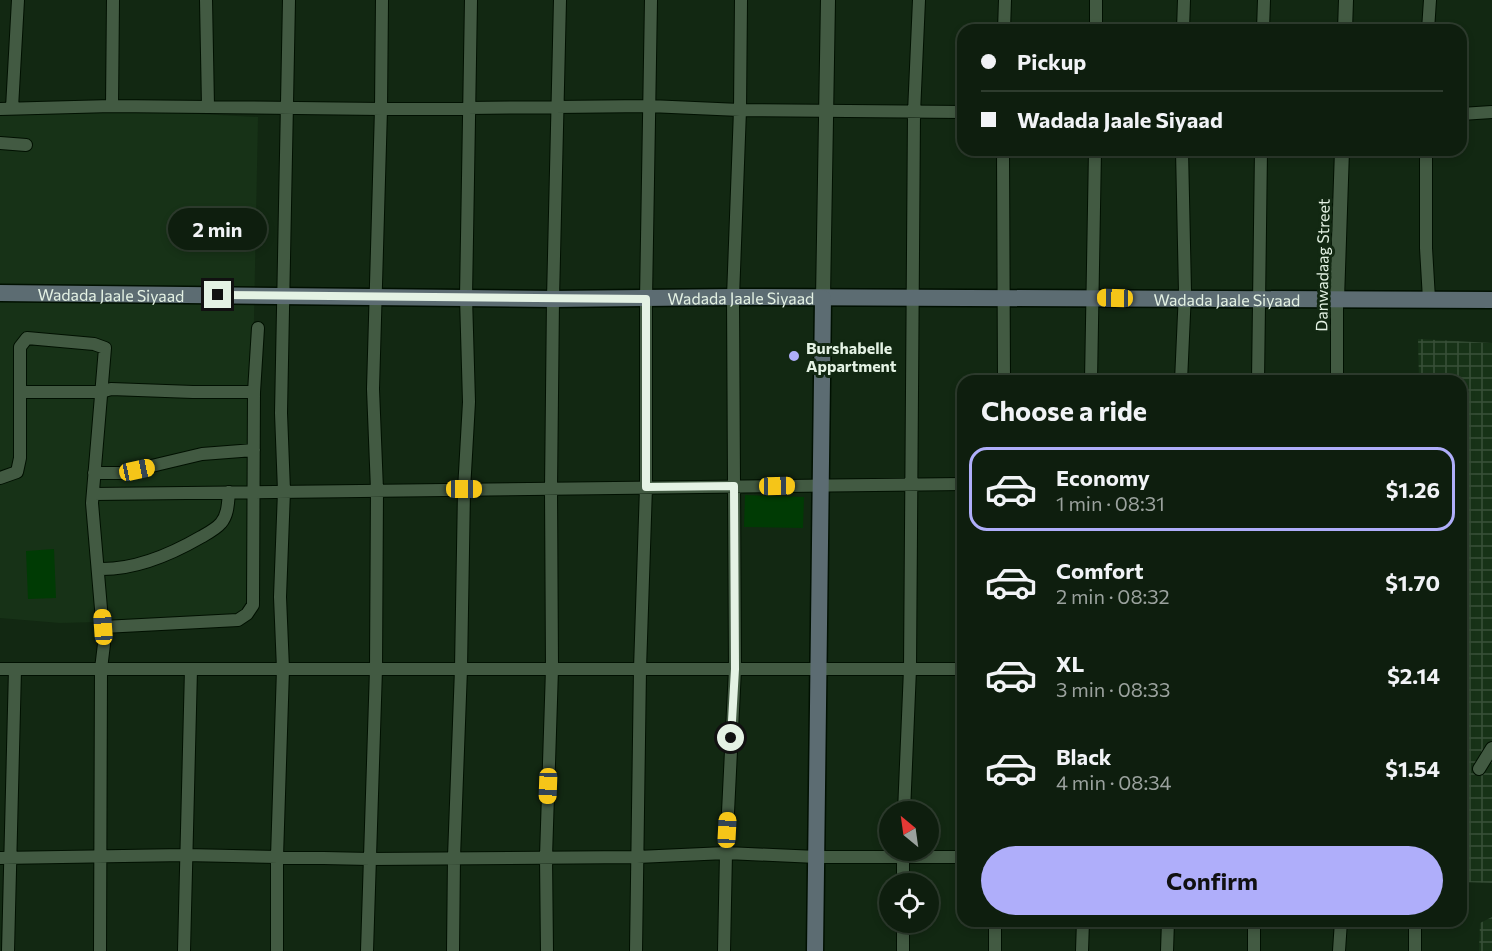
<!DOCTYPE html>
<meta charset="utf-8">
<style>
:root{--surface:#0e1e0e;--page:#172717;--text:#f1f3f6;--muted:#9ba29e;--line:#2e3c2e;--accent:#afaefa}
body{margin:0;font-family:Commissioner,sans-serif;background:var(--page);color:var(--text);height:100vh;display:flex;flex-direction:column;font-size:22px;white-space:nowrap}
*{box-sizing:border-box;margin:0}
p{font-size:20px;color:var(--muted)}
.icon{flex:none;width:33px;height:33px;fill:none;stroke:currentColor;stroke-width:2;stroke-linecap:round;stroke-linejoin:round}
.map{position:relative;flex:1;overflow:hidden}
.drawer{position:absolute;left:957px;top:375px;width:510px;height:552px;display:flex;flex-direction:column;background:var(--surface);border-radius:18px;box-shadow:0 3px 9px #0003,0 0 0 2px var(--line)}
.drawer>*{flex:none}
.banner{position:absolute;left:957px;top:24px;width:510px;height:132px;border-radius:18px;box-shadow:0 3px 9px #0003,0 0 0 2px var(--line);display:grid;align-content:center;height:132px;padding:0 24px;background:var(--surface)}
.needle{width:39px;rotate:331deg}
.fabs{position:absolute;left:879px;top:801px;display:grid;gap:12px}
.fabs a{display:grid;place-items:center;width:60px;height:60px;border-radius:50%;background:var(--surface);box-shadow:0 3px 9px #0003,0 0 0 2px var(--line);font-size:30px}
.end{position:absolute;width:27px;height:27px;margin:-14px;border:8px solid #e4f2e4;background:#111;box-shadow:0 0 0 3px #111}
.from{border-radius:50%}
.bubble{position:absolute;height:42px;border-radius:21px;background:var(--surface);box-shadow:0 3px 9px #0003,0 0 0 2px var(--line);font-size:20px;font-weight:700;line-height:42px;text-align:center}
.car{position:absolute;width:18px;height:36px;margin:-18px -9px;border-radius:8px;box-shadow:0 0 4px 2px #0007;background:linear-gradient(#f5c518 24%,#345 0 40%,#f5c518 0 76%,#345 0 86%,#f5c518 0)}
.banner b{display:flex;align-items:center;gap:21px;height:57px;font-size:22px}
.banner b+b{border-top:2px solid var(--line)}
.banner i{width:15px;height:15px;background:var(--text)}
ul{padding:0;list-style:none}
li{display:flex;align-items:center;gap:18px;height:84px;margin:0 12px 9px;padding:0 12px;border:3px solid transparent;border-radius:18px}
li div{flex:1}
li b{display:block;font-size:22px}
li em{font-style:normal;font-weight:700}
li.active{border-color:var(--accent)}
li>.icon{width:54px;height:54px;stroke-width:1.5}
h2{padding:0 24px;font-size:27px;line-height:72px}
.button{display:flex;gap:12px;margin-top:auto;padding:12px 24px}
.button a{flex:1;height:69px;border-radius:36px;background:var(--accent);color:#111;font-size:24px;font-weight:700;line-height:69px;text-align:center}
.map>svg:first-child{display:block}
.built{fill:#173217}
.industrial{fill:url(#industrial-grid)}
.green{fill:#003b04}
.lines{fill:none;stroke-linecap:round;stroke-linejoin:round}
.minor-casing{stroke:#001001;stroke-width:14}
.tertiary-casing{stroke:#001001;stroke-width:16}
.secondary-casing{stroke:#001001;stroke-width:19}
.minor{stroke:#425a42;stroke-width:12}
.tertiary{stroke:#425a42;stroke-width:14}
.secondary{stroke:#5c6c72;stroke-width:16}
.route{stroke:#e4f2e4;stroke-width:8}
.poi-dot{fill:#afaefa;stroke:#122812;stroke-width:2}
.labels{text-anchor:middle;dominant-baseline:central;stroke-width:6;stroke-linejoin:round;paint-order:stroke}
.street-label{font-size:16px;fill:#e4f2e4;stroke:#122812}
.poi-label{font-size:16px;font-weight:bold;fill:#e4f2e4;stroke:#122812;text-anchor:start}
</style>
<div class="map">
<svg width="1492" height="951" viewBox="0 0 1492 951">
<defs>
<pattern id="industrial-grid" width="8" height="8" patternUnits="userSpaceOnUse" patternTransform="scale(1.5)"><rect width="8" height="8" fill="#173217"/><path d="M0 4h8M4 0v8" fill="none" stroke="#395039"/></pattern>
</defs>
<rect width="100%" height="100%" fill="#122812"/>
<path class="built" d="M 0,112 L 181,113 L 258,117 L 248,618 L 60,623 L 0,618 Z"/>
<path class="industrial" d="M 1418,339 L 1492,343 L 1492,883 L 1461,882 L 1461,381 L 1419,381 Z
M 1492,917 L 1492,951 L 1479,951 L 1480,923 Z"/>
<path class="green" d="M 745,495 L 804,497 L 803,528 L 744,527 Z
M 54,549 L 56,598 L 28,599 L 26,551 Z"/>
<g class="lines">
<defs>
<path id="minor" d="M 206,0 L 208,106
M 1004,30 L 1005,0
M 1096,30 L 1096,0
M 1183,30 L 1184,0
M 1263,30 L 1264,0
M 1428,30 L 1430,0
M 112,106 L 113,0
M 12,108 L 18,0
M 0,109 L 112,106 L 381,109 L 649,106 L 740,110 L 963,112
M 1461,114 L 1492,112
M 0,143 L 26,145
M 1003,150 L 1004,381
M 1426,150 L 1426,248 L 1429,299
M 1337,299 L 1337,381
M 1091,381 L 1095,150
M 1181,381 L 1185,292 L 1182,150
M 1258,381 L 1261,150
M 20,392 L 101,392 L 111,389 L 193,392 L 254,392
M 94,473 L 122,473 L 202,454 L 254,450
M 0,478 L 17,472 L 20,458 L 20,347 L 27,338 L 94,344 L 105,348 L 92,503 L 104,644 L 101,669 L 100,951
M 93,494 L 963,484
M 99,569 C 135,570 170,555 201,537 C 208,533 216,529 221,523 C 228,515 228,503 229,492
M 103,627 L 238,620 L 247,614 L 253,605 L 254,392 L 258,328
M 0,669 L 963,669
M 1479,769 L 1492,748
M 904,812 L 910,669 L 914,113 L 919,0
M 0,858 L 185,855 L 370,859 L 637,857 L 726,853 L 817,857 L 963,857
M 903,884 L 903,850
M 1415,921 L 1415,951
M 8,951 L 15,669
M 184,951 L 191,669
M 277,951 L 277,857 L 283,669 L 280,597 L 284,491 L 281,413 L 289,0
M 367,951 L 376,669 L 377,490 L 373,389 L 381,109 L 382,0
M 453,951 L 454,857 L 461,669 L 464,490 L 469,402 L 466,297 L 471,0
M 547,951 L 546,857 L 552,669 L 551,489 L 553,299 L 560,0
M 636,951 L 640,669 L 646,487 L 646,299 L 651,0
M 724,951 L 726,853 L 735,669 L 733,297 L 740,110 L 741,0
M 903,951 L 903,922
M 995,951 L 995,921
M 1082,951 L 1083,921
M 1167,951 L 1168,921
M 1254,951 L 1254,921
M 1339,951 L 1341,921"/>
<path id="tertiary" d="M 1345,30 L 1346,0
M 823,298 L 828,0
M 1337,299 L 1342,150"/>
<g id="secondary">
<path id="s1" d="M 0,293 L 553,299 L 733,297 L 1492,300"/>
<path d="M 815,951 L 823,298"/>
</g>
</defs>
<use href="#minor" class="minor-casing"/>
<use href="#tertiary" class="tertiary-casing"/>
<use href="#secondary" class="secondary-casing"/>
<use href="#minor" class="minor"/>
<use href="#tertiary" class="tertiary"/>
<use href="#secondary" class="secondary"/>
</g>
<g class="lines">
<path class="route" d="M 218,295 L 646,299 L 646,487 L 734,486 L 735,669 L 731,738"/>
</g>
<circle class="poi-dot" cx="794" cy="356" r="6"/>
<g class="labels">
<g class="street-label">
<text transform="translate(1322 265) rotate(-89)">Danwadaag Street</text>
<text stroke="none"><textPath href="#s1" startOffset="111">Wadada Jaale Siyaad</textPath></text>
<text stroke="none"><textPath href="#s1" startOffset="741">Wadada Jaale Siyaad</textPath></text>
<text stroke="none"><textPath href="#s1" startOffset="1227">Wadada Jaale Siyaad</textPath></text>
</g>
<g class="poi-label">
<text x="806" y="347">Burshabelle<tspan x="806" dy="18">Appartment</tspan></text>
</g>
</g>
</svg>
<div class="fabs">
<a><svg class="needle" viewBox="-14 -14 28 28"><path d="M0-13l5 13h-10z" fill="#e53935"/><path d="M0 13l5-13h-10z" fill="#9ba29e"/></svg></a>
<a><svg class="icon" aria-label="locate" viewBox="0 0 24 24"><circle cx="12" cy="12" r="6"/><path d="M12 2v4M12 18v4M2 12h4M18 12h4"/></svg></a>
</div>
<i class="end from" style="left:731px;top:738px"></i>
<i class="end" style="left:218px;top:295px"></i>
<div class="bubble" style="left:168px;top:208px;width:99px">2 min</div>
<i class="car" style="left:1115px;top:298px;rotate:271deg"></i>
<i class="car" style="left:137px;top:470px;rotate:78deg"></i>
<i class="car" style="left:777px;top:486px;rotate:89deg"></i>
<i class="car" style="left:464px;top:489px;rotate:90deg"></i>
<i class="car" style="left:103px;top:627px;rotate:356deg"></i>
<i class="car" style="left:548px;top:786px;rotate:182deg"></i>
<i class="car" style="left:727px;top:830px;rotate:3deg"></i>
<div class="banner">
<b><i class="from"></i>Pickup</b>
<b><i></i>Wadada Jaale Siyaad</b>
</div>
<section class="drawer">
<h2>Choose a ride</h2>
<ul>
<li class="active"><svg class="icon" aria-label="car" viewBox="0 0 24 24"><path d="M5 17H2v-5l4-1 3-4h7l3 4 3 1v5h-3M9 17h6M6 11h13"/><circle cx="7" cy="17" r="2"/><circle cx="17" cy="17" r="2"/></svg><div><b>Economy</b><p>1 min · 08:31</p></div><em>$1.26</em></li>
<li><svg class="icon" aria-label="car" viewBox="0 0 24 24"><path d="M5 17H2v-5l4-1 3-4h7l3 4 3 1v5h-3M9 17h6M6 11h13"/><circle cx="7" cy="17" r="2"/><circle cx="17" cy="17" r="2"/></svg><div><b>Comfort</b><p>2 min · 08:32</p></div><em>$1.70</em></li>
<li><svg class="icon" aria-label="car" viewBox="0 0 24 24"><path d="M5 17H2v-5l4-1 3-4h7l3 4 3 1v5h-3M9 17h6M6 11h13"/><circle cx="7" cy="17" r="2"/><circle cx="17" cy="17" r="2"/></svg><div><b>XL</b><p>3 min · 08:33</p></div><em>$2.14</em></li>
<li><svg class="icon" aria-label="car" viewBox="0 0 24 24"><path d="M5 17H2v-5l4-1 3-4h7l3 4 3 1v5h-3M9 17h6M6 11h13"/><circle cx="7" cy="17" r="2"/><circle cx="17" cy="17" r="2"/></svg><div><b>Black</b><p>4 min · 08:34</p></div><em>$1.54</em></li>
</ul>
<div class="button"><a>Confirm</a></div>
</section>
</div>
